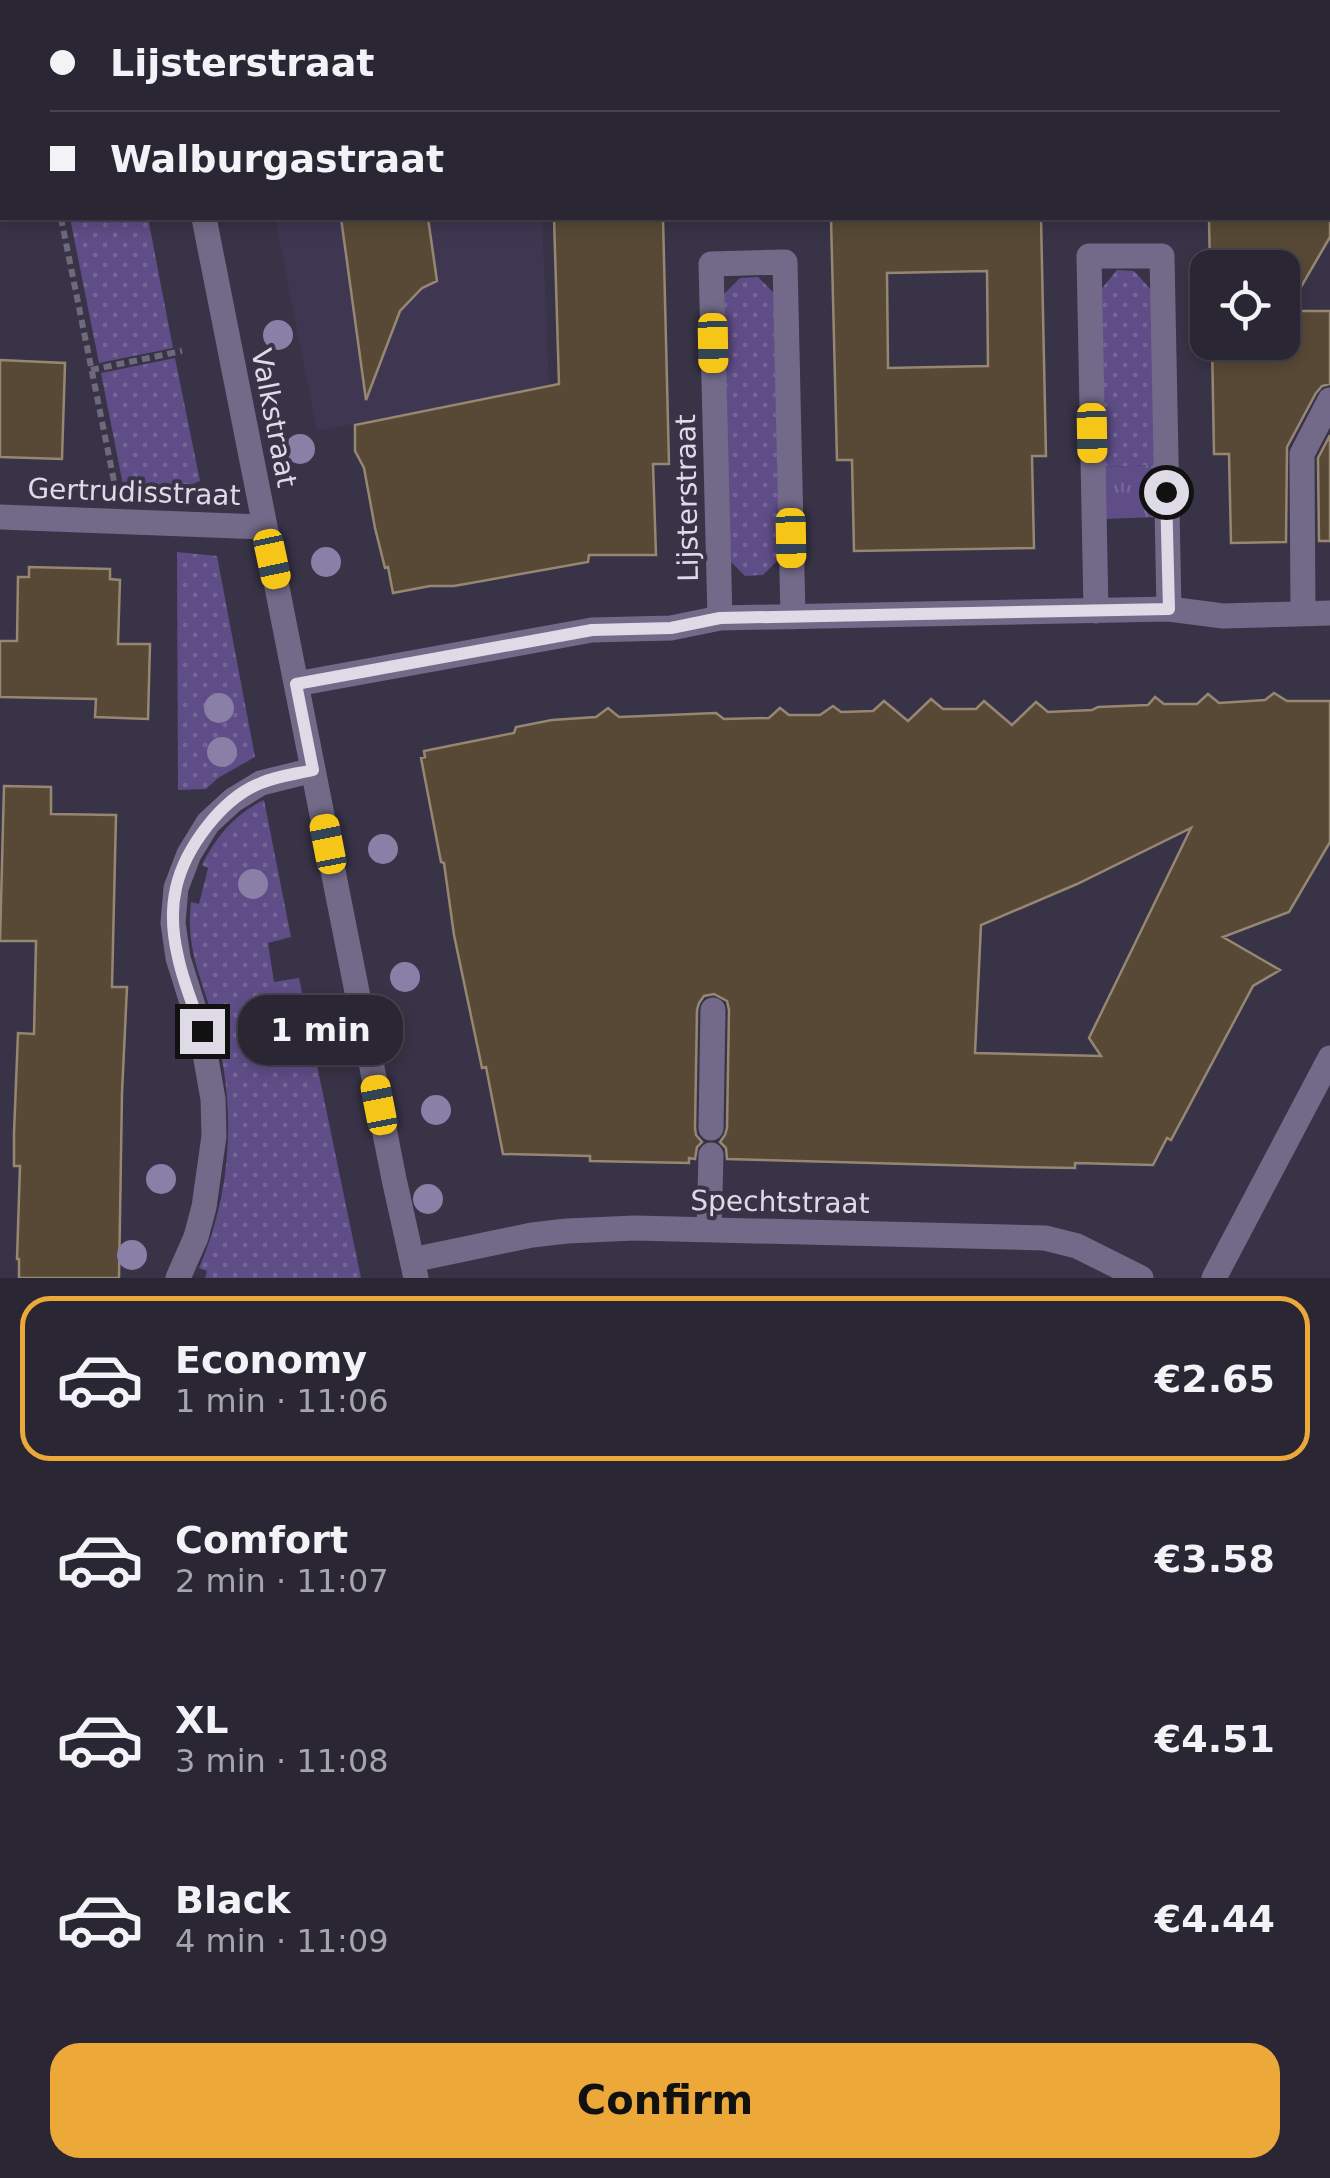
<!DOCTYPE html>
<meta charset="utf-8">
<style>
:root{--surface:#2a2634;--page:#322e3c;--text:#f1f3f6;--muted:#a5a5ac;--line:#46434f;--accent:#eca93a}
body{margin:0;font-family:"DejaVu Sans",sans-serif;background:var(--page);color:var(--text);height:100vh;display:flex;flex-direction:column;font-size:38px;white-space:nowrap}
*{box-sizing:border-box;margin:0}
p{font-size:32px;color:var(--muted)}
.icon{flex:none;width:55px;height:55px;fill:none;stroke:currentColor;stroke-width:2;stroke-linecap:round;stroke-linejoin:round}
.map{position:relative;height:1278px;overflow:hidden}
.panel{display:flex;flex-direction:column;background:var(--surface);flex:1}
.panel>*{flex:none}
.guide{position:absolute;left:0px;top:0px;width:1330px;height:220px;box-shadow:0 5px 15px #0003,0 0 0 2px var(--line);display:grid;align-content:center;height:220px;padding:0 50px;background:var(--surface)}
.fabs{position:absolute;left:1190px;top:250px;display:grid;gap:20px}
.fabs a{display:grid;place-items:center;width:110px;height:110px;border-radius:20px;background:var(--surface);box-shadow:0 5px 15px #0003,0 0 0 2px var(--line);font-size:50px}
.end{position:absolute;width:45px;height:45px;margin:-22px;border:12px solid #dedbe7;background:#111;box-shadow:0 0 0 5px #111}
.from{border-radius:50%}
.bubble{position:absolute;height:70px;border-radius:30px;background:var(--surface);box-shadow:0 5px 15px #0003,0 0 0 2px var(--line);font-size:32px;font-weight:800;line-height:70px;text-align:center}
.car{position:absolute;width:30px;height:60px;margin:-30px -15px;border-radius:12px;box-shadow:0 0 8px 2px #0007;background:linear-gradient(#f5c518 24%,#345 0 40%,#f5c518 0 76%,#345 0 86%,#f5c518 0)}
.guide b{display:flex;align-items:center;gap:35px;height:95px;font-size:38px}
.guide b+b{border-top:2px solid var(--line)}
.guide i{width:25px;height:25px;background:var(--text)}
ul{padding:18px 0 0;list-style:none}
li{display:flex;align-items:center;gap:30px;height:165px;margin:0 20px 15px;padding:0 30px;border:5px solid transparent;border-radius:30px}
li div{flex:1}
li b{display:block;font-size:38px}
li em{font-style:normal;font-weight:800}
li.current{border-color:var(--accent)}
li>.icon{width:90px;height:90px;stroke-width:1.5}
.primary-button{display:flex;gap:20px;margin-top:auto;padding:20px 50px}
.primary-button a{flex:1;height:115px;border-radius:30px;background:var(--accent);color:#111;font-size:40px;font-weight:800;line-height:115px;text-align:center}
.map>svg:first-child{display:block}
.built{fill:#3f3751}
.grass{fill:url(#grass-dots)}
.park{fill:url(#park-tufts)}
.building{fill:#574936;stroke:#968772;stroke-width:2.5;fill-rule:evenodd}
.lines{fill:none;stroke-linecap:round;stroke-linejoin:round}
.path{stroke:#6e6a7b;stroke-width:6;stroke-dasharray:8 5;stroke-linecap:butt}
.minor{stroke:#726a88;stroke-width:25}
.tree{fill:#8a7fa7}
.route{stroke:#dedbe7;stroke-width:12}
.labels{text-anchor:middle;dominant-baseline:central;stroke-width:8;stroke-linejoin:round;paint-order:stroke}
.street-label{font-size:28px;fill:#dedbe7;stroke:#383346}
</style>
<div class="map">
<svg width="1330" height="1278" viewBox="0 0 1330 1278">
<defs>
<pattern id="grass-dots" width="8" height="8" patternUnits="userSpaceOnUse" patternTransform="scale(2.5)"><rect width="8" height="8" fill="#5f4d87"/><path d="M2 2h.1M6 6h.1" fill="none" stroke="#766698" stroke-width="1.8" stroke-linecap="round"/></pattern>
<pattern id="park-tufts" width="24" height="20" patternUnits="userSpaceOnUse" patternTransform="scale(2.5)"><rect width="24" height="20" fill="#5f4d87"/><path d="M3 7l-1-3M5 7V3M7 7l1-3M15 17l-1-3M17 17v-4M19 17l1-3" fill="none" stroke="#766698"/></pattern>
</defs>
<rect width="100%" height="100%" fill="#383346"/>
<path class="built" d="M 233,0 L 517,0 L 517,2 L 233,2 Z
M 275,218 L 542,218 L 549,385 L 317,431 Z"/>
<path class="grass" d="M 70,218 L 148,218 L 173,348 L 99,363 Z
M 1117,270 L 1134,271 L 1153,292 L 1157,465 L 1102,467 L 1099,292 Z
M 758,277 L 777,296 L 782,556 L 763,575 L 745,576 L 727,558 L 721,297 L 740,278 Z
M 175,358 L 200,481 L 183,488 L 123,485 L 101,373 Z
M 177,552 L 217,556 L 255,757 L 218,778 L 206,789 L 178,790 Z
M 264,800 L 291,937 L 268,943 L 274,982 L 299,978 L 361,1278 L 205,1278 L 207,1271 L 199,1268 C 232,1192 236,1110 216,1031 C 205,983 185,954 191,902 L 199,904 L 208,868 L 202,865 C 216,836 235,814 264,800 Z"/>
<path class="park" d="M 1157,465 L 1158,517 L 1104,519 L 1102,467 Z"/>
<path class="building" d="M 341,218 L 428,218 L 437,281 L 422,288 L 400,311 L 366,400 Z
M 554,218 L 663,218 L 669,464 L 653,464 L 656,555 L 589,555 L 588,562 L 454,586 L 430,586 L 393,593 L 388,567 L 385,568 L 375,528 L 364,468 L 355,451 L 355,425 L 559,384 Z
M 831,218 L 1041,218 L 1046,456 L 1032,456 L 1034,548 L 854,551 L 852,460 L 837,460 ZM 987,271 L 988,366 L 888,368 L 887,273 Z
M 1209,218 L 1330,218 L 1330,237 L 1287,311 L 1330,311 L 1330,384 L 1322,386 L 1316,393 L 1287,447 L 1286,542 L 1231,543 L 1229,454 L 1214,454 L 1212,342 L 1282,342 L 1282,268 L 1210,268 Z
M 0,360 L 65,363 L 62,459 L 0,457 Z
M 1330,435 L 1330,541 L 1319,541 L 1318,458 Z
M 29,567 L 110,569 L 110,579 L 120,580 L 118,644 L 150,644 L 148,719 L 95,717 L 96,699 L 0,697 L 0,641 L 17,641 L 18,577 L 29,577 Z
M 1274,693 L 1287,701 L 1330,701 L 1330,842 L 1289,912 L 1223,937 L 1280,970 L 1253,986 L 1171,1140 L 1167,1138 L 1153,1165 L 1075,1163 L 1075,1168 L 1018,1167 L 727,1159 L 726,1148 L 720,1142 L 725,1135 L 727,1128 L 729,1010 L 727,1001 L 714,994 L 704,996 L 699,1003 L 697,1010 L 695,1128 L 696,1135 L 702,1142 L 697,1147 L 695,1159 L 689,1158 L 689,1163 L 590,1161 L 590,1156 L 503,1154 L 486,1067 L 482,1068 L 454,935 L 444,863 L 441,862 L 421,758 L 425,757 L 424,751 L 514,733 L 516,727 L 552,720 L 596,717 L 608,708 L 619,717 L 716,713 L 724,719 L 769,718 L 780,708 L 789,715 L 820,715 L 833,706 L 841,712 L 873,711 L 884,701 L 908,721 L 931,699 L 943,709 L 976,709 L 984,701 L 1012,725 L 1036,702 L 1048,712 L 1092,710 L 1098,707 L 1148,705 L 1155,697 L 1164,704 L 1197,704 L 1208,694 L 1219,703 L 1265,700 ZM 1191,828 L 1089,1038 L 1101,1056 L 975,1053 L 981,925 L 1077,884 Z
M 4,786 L 51,787 L 51,814 L 116,815 L 112,987 L 127,987 L 122,1093 L 119,1278 L 19,1278 L 19,1259 L 17,1259 L 20,1166 L 14,1166 L 14,1133 L 18,1033 L 34,1034 L 36,941 L 0,941 Z"/>
<g class="lines">
<path class="path" d="M 18,0 L 18,2
M 61,218 L 114,481
M 91,370 L 182,351"/>
<path class="minor" d="M 161,0 L 161,2
M 204,218 L 394,1179 L 416,1278
M 0,517 L 265,527
M 1096,611 L 1089,256 L 1162,256 L 1169,609
M 1303,613 L 1302,454 L 1330,400
M 720,618 L 711,264 L 785,262 L 793,617
M 296,684 L 592,630 L 671,628 L 720,618 L 1169,609 L 1223,616 L 1330,613
M 711,1128 L 713,1010
M 709,1230 L 711,1155
M 412,1260 L 532,1235 L 567,1231 L 635,1228 L 1045,1238 L 1077,1246 L 1141,1278
M 178,1278 L 196,1237 L 204,1207 L 214,1136 L 213,1099 L 201,1031 L 178,958 L 173,923 L 176,888 L 189,854 L 208,823 L 233,800 L 261,783 L 313,770
M 1214,1278 L 1330,1058"/>
</g>
<g class="tree">
<circle cx="278" cy="335" r="15"/>
<circle cx="300" cy="449" r="15"/>
<circle cx="326" cy="562" r="15"/>
<circle cx="219" cy="708" r="15"/>
<circle cx="222" cy="752" r="15"/>
<circle cx="383" cy="849" r="15"/>
<circle cx="253" cy="884" r="15"/>
<circle cx="405" cy="977" r="15"/>
<circle cx="287" cy="1015" r="15"/>
<circle cx="436" cy="1110" r="15"/>
<circle cx="161" cy="1179" r="15"/>
<circle cx="428" cy="1199" r="15"/>
<circle cx="132" cy="1255" r="15"/>
</g>
<g class="lines">
<path class="route" d="M 202,1031 C 194,1007 183,982 178,957 C 173,936 171,910 176,888 C 185,848 222,798 261,783 C 277,776 296,774 313,770 L 296,684 L 592,630 L 671,628 L 720,618 L 1169,609 L 1166,492"/>
</g>
<g class="labels">
<g class="street-label">
<text transform="translate(274 418) rotate(79)">Valkstraat</text>
<text transform="translate(134 492) rotate(2)">Gertrudisstraat</text>
<text transform="translate(687 498) rotate(-91)">Lijsterstraat</text>
<text transform="translate(780 1202) rotate(1)">Spechtstraat</text>
</g>
</g>
</svg>
<div class="fabs">
<a><svg class="icon" aria-label="locate" viewBox="0 0 24 24"><circle cx="12" cy="12" r="6"/><path d="M12 2v4M12 18v4M2 12h4M18 12h4"/></svg></a>
</div>
<i class="end from" style="left:1166px;top:492px"></i>
<i class="end" style="left:202px;top:1031px"></i>
<div class="bubble" style="left:238px;top:995px;width:165px">1 min</div>
<i class="car" style="left:713px;top:343px;rotate:179deg"></i>
<i class="car" style="left:1092px;top:433px;rotate:179deg"></i>
<i class="car" style="left:791px;top:538px;rotate:179deg"></i>
<i class="car" style="left:272px;top:559px;rotate:168deg"></i>
<i class="car" style="left:328px;top:844px;rotate:349deg"></i>
<i class="car" style="left:379px;top:1105px;rotate:349deg"></i>
<div class="guide">
<b><i class="from"></i>Lijsterstraat</b>
<b><i></i>Walburgastraat</b>
</div>
</div>
<section class="panel">
<ul>
<li class="current"><svg class="icon" aria-label="car" viewBox="0 0 24 24"><path d="M5 17H2v-5l4-1 3-4h7l3 4 3 1v5h-3M9 17h6M6 11h13"/><circle cx="7" cy="17" r="2"/><circle cx="17" cy="17" r="2"/></svg><div><b>Economy</b><p>1 min · 11:06</p></div><em>€2.65</em></li>
<li><svg class="icon" aria-label="car" viewBox="0 0 24 24"><path d="M5 17H2v-5l4-1 3-4h7l3 4 3 1v5h-3M9 17h6M6 11h13"/><circle cx="7" cy="17" r="2"/><circle cx="17" cy="17" r="2"/></svg><div><b>Comfort</b><p>2 min · 11:07</p></div><em>€3.58</em></li>
<li><svg class="icon" aria-label="car" viewBox="0 0 24 24"><path d="M5 17H2v-5l4-1 3-4h7l3 4 3 1v5h-3M9 17h6M6 11h13"/><circle cx="7" cy="17" r="2"/><circle cx="17" cy="17" r="2"/></svg><div><b>XL</b><p>3 min · 11:08</p></div><em>€4.51</em></li>
<li><svg class="icon" aria-label="car" viewBox="0 0 24 24"><path d="M5 17H2v-5l4-1 3-4h7l3 4 3 1v5h-3M9 17h6M6 11h13"/><circle cx="7" cy="17" r="2"/><circle cx="17" cy="17" r="2"/></svg><div><b>Black</b><p>4 min · 11:09</p></div><em>€4.44</em></li>
</ul>
<div class="primary-button"><a>Confirm</a></div>
</section>
